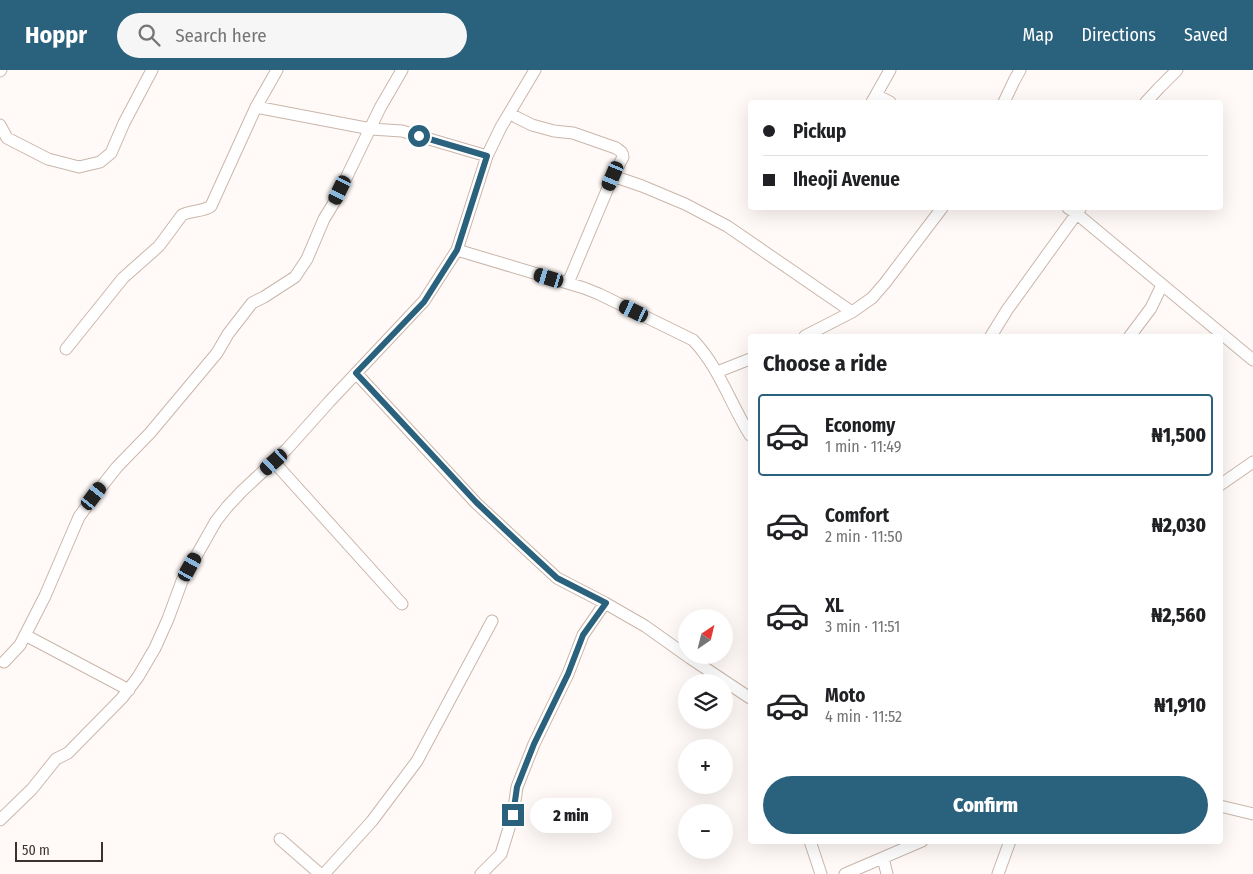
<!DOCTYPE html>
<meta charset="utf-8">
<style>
:root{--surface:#fff;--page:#f6f6f6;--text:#202124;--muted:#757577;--line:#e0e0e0;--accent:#2a617c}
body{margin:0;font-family:"Fira Sans Condensed",sans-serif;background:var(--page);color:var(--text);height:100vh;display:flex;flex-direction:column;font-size:19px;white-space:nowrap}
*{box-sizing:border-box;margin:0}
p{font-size:16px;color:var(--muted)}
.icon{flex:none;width:28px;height:28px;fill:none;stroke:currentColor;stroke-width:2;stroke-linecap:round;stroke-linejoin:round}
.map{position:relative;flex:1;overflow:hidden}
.sheet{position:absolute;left:748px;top:264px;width:475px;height:510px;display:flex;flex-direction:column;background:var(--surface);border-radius:5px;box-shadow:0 5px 20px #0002}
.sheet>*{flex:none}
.top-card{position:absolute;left:748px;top:30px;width:475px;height:110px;border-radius:5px;box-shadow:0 5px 20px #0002;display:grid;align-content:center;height:110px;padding:0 15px;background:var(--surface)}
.needle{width:32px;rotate:35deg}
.controls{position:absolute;left:678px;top:539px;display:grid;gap:10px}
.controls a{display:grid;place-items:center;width:55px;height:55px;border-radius:50%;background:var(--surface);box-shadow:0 5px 20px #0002;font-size:25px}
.scale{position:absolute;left:15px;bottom:12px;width:88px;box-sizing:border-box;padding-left:5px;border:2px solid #3a322d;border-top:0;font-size:14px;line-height:18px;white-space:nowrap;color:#3a322d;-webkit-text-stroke:4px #fffaf8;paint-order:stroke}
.end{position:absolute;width:22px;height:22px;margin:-11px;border:6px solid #2a617c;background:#fff;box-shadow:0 0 0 2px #fff}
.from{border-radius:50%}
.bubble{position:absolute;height:35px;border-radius:18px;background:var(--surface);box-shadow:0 5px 20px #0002;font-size:16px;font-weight:800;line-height:35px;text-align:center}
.car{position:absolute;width:15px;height:30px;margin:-15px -8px;border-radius:6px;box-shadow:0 0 4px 1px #0007;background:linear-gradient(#222 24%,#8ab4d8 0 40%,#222 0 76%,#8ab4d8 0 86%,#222 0)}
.top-card b{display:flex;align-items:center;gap:18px;height:48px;font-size:19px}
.top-card b+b{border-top:1px solid var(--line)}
.top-card i{width:12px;height:12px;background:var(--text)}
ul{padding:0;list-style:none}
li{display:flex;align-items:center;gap:15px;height:82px;margin:0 10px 8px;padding:0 5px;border:2px solid transparent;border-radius:5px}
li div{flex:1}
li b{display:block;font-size:19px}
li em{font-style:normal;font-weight:800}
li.active{border-color:var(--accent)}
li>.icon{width:45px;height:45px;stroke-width:1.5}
h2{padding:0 15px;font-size:22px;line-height:60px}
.button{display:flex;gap:10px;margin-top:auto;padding:10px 15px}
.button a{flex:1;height:58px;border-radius:30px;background:var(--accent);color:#fff;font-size:20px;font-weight:800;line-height:58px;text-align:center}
header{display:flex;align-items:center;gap:30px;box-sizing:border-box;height:70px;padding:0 25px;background:var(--accent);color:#fff}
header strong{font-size:24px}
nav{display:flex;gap:28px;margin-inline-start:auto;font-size:18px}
.search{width:350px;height:45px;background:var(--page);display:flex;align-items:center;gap:12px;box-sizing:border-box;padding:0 18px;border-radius:28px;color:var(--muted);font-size:19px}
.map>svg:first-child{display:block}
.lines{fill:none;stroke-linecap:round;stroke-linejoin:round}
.street-casing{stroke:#cab6aa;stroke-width:13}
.street{stroke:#fff;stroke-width:11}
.route{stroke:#2a617c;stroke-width:6}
</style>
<header>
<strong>Hoppr</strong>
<div class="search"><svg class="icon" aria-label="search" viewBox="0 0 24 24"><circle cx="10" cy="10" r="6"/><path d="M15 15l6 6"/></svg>Search here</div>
<nav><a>Map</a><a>Directions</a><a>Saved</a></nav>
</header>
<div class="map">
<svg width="1253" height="804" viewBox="0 0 1253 804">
<rect width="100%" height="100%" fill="#fffaf8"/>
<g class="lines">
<defs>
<path id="street" d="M 0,1 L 1,0
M 876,25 L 890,32
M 872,32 L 890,0
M 1004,32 L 1014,11 L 1020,0
M 1146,32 L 1159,18 L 1177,0
M 256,37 L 371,59 L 402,61 L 487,86
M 510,43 L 516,47 L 532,55 L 554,61 L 573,63 L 616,78 C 620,81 623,82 623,87 L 613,106 L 568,213
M 0,55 L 7,68 L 48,89 L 79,97 L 100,92 L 111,83 L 124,53 L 152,0
M 613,106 L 642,116 L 685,134 L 727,156 L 852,242
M 1068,138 L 1077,144 L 1253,290
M 457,180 L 584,218 L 599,224 L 693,270 C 719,297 730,333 750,365
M 805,266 L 852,242 L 872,228 L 885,213 L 942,138
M 991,266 L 1007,240 L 1080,139
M 1130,266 L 1151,238 L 1162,215
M 66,279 L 123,208 L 159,176 L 182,145 C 191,140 203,142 211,136 L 256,37 L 277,0
M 717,302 L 750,289
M 356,303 L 476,433 L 557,508 L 605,533 L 645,556 L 690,588 L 750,628
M 274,392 L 402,534
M 1220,415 L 1253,392
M 25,565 L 129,620
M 4,592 L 20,575 L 45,526 L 79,447 L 94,426 L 117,397 L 150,363 L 217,283 L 228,264 L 252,233 L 264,227 L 295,207 L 307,189 L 324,149 L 335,131 L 380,38 L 402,0
M 1220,736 L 1253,744
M 0,750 L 32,719 L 56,689 L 68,683 L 122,628 L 138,607 L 155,578 L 168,549 L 182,511 L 216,451 L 227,437 L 242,421 L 287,379 L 329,332 L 424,231 L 457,180 L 487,86 L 501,57 L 535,0
M 280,769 L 320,804
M 810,771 L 821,804
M 883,788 L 887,804
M 324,804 L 372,751 L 417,691 L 492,551
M 481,804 L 501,784 L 513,745 L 517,717 L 534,674 L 568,604 L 583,565 L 605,533
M 845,804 L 922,771
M 998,804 L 1010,771"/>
</defs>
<use href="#street" class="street-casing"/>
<use href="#street" class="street"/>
</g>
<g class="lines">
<path class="route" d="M 419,66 L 487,86 L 457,180 L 424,232 L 356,303 L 476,432 L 516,470 L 557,508 L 606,533 L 583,565 L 568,604 L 534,674 L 517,717 L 513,745"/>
</g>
</svg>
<div class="controls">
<a><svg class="needle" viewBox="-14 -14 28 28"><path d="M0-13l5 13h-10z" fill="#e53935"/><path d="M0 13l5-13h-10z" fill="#757577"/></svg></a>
<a><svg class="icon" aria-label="layers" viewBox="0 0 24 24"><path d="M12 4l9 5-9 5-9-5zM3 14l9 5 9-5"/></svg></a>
<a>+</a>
<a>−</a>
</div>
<div class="scale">50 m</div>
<i class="end from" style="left:419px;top:66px"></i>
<i class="end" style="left:513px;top:745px"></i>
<div class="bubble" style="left:530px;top:728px;width:82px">2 min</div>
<i class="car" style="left:613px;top:106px;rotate:203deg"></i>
<i class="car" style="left:340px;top:120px;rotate:206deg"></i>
<i class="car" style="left:549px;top:208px;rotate:287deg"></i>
<i class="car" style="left:634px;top:241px;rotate:296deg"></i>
<i class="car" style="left:274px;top:392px;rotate:228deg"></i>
<i class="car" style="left:94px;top:426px;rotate:37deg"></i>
<i class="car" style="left:190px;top:497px;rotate:29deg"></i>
<div class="top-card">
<b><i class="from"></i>Pickup</b>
<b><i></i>Iheoji Avenue</b>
</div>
<section class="sheet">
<h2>Choose a ride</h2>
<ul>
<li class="active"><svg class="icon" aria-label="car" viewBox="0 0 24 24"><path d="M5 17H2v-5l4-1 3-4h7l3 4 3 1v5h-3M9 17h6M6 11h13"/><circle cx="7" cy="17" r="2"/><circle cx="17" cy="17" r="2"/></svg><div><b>Economy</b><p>1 min · 11:49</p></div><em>₦1,500</em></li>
<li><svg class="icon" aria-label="car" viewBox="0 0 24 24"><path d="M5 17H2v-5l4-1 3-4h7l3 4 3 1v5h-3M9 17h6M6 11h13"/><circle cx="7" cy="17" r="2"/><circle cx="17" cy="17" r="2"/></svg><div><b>Comfort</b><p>2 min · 11:50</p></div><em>₦2,030</em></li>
<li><svg class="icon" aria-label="car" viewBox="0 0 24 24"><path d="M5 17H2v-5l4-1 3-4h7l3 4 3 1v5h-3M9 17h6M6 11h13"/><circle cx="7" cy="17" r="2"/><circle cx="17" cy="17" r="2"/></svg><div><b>XL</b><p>3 min · 11:51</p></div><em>₦2,560</em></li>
<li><svg class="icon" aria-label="car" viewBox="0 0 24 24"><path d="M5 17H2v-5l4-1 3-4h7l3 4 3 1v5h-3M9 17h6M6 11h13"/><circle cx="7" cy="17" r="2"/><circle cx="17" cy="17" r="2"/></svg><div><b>Moto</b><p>4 min · 11:52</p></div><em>₦1,910</em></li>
</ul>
<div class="button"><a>Confirm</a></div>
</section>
</div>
